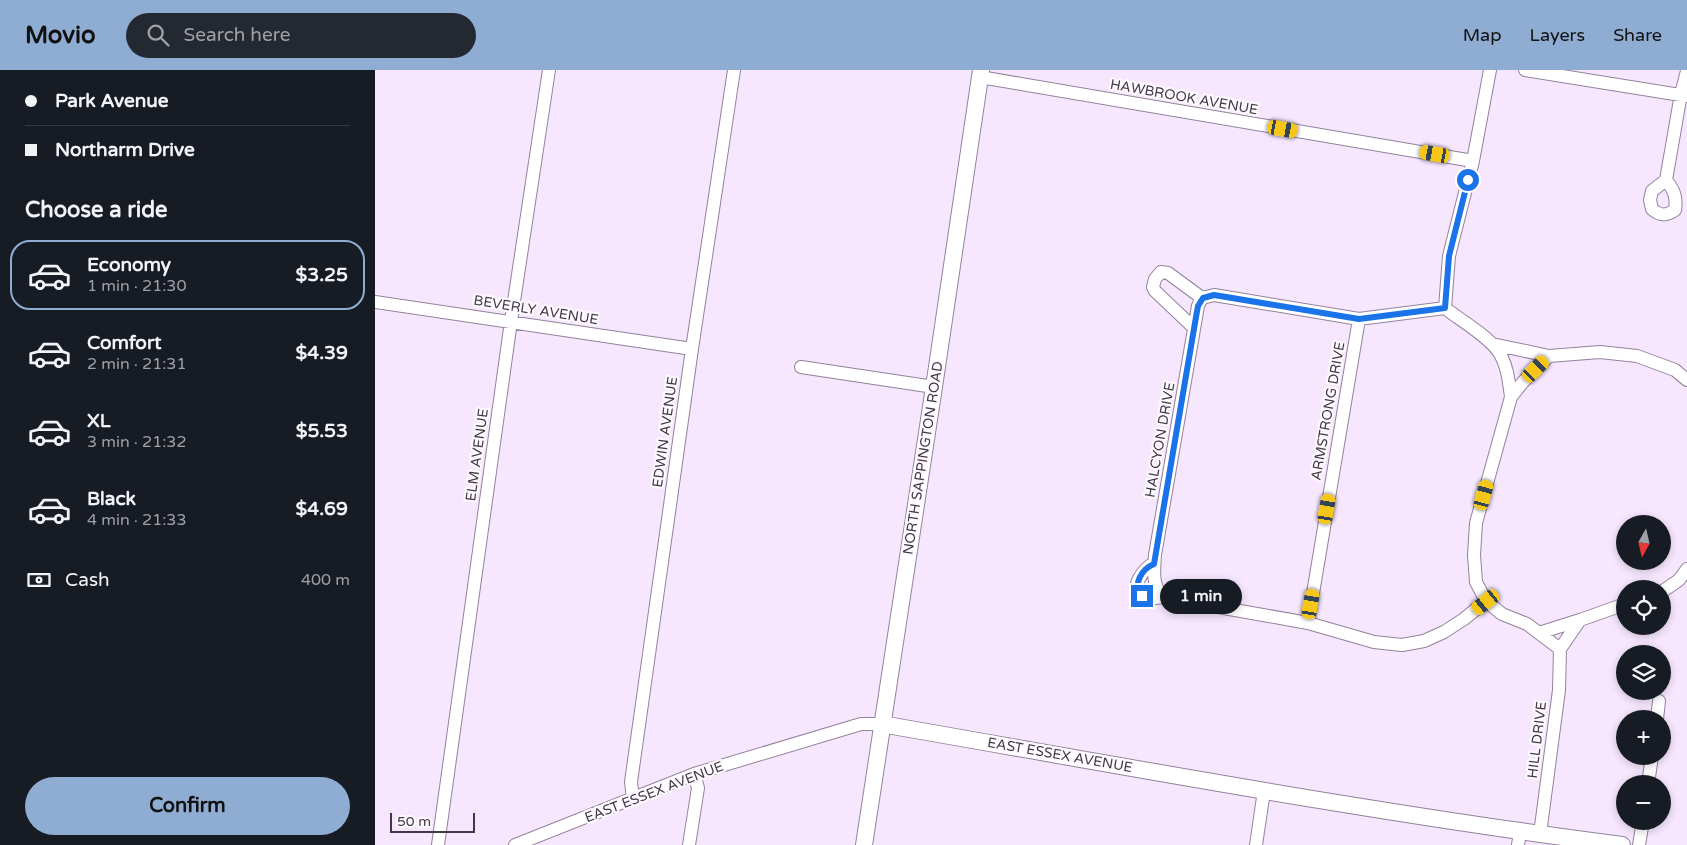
<!DOCTYPE html>
<meta charset="utf-8">
<style>
:root{--surface:#171b24;--page:#242831;--text:#f1f3f6;--muted:#9ea1a6;--line:#363941;--accent:#8facd2}
body{margin:0;font-family:"Varela Round",sans-serif;background:var(--page);color:var(--text);height:100vh;display:flex;flex-direction:column;font-size:19px;white-space:nowrap}
*{box-sizing:border-box;margin:0}
p{font-size:16px;color:var(--muted)}
.icon{flex:none;width:28px;height:28px;fill:none;stroke:currentColor;stroke-width:2;stroke-linecap:round;stroke-linejoin:round}
.map{position:relative;flex:1;overflow:hidden}
.panel{display:flex;flex-direction:column;background:var(--surface);width:375px}
.panel>*{flex:none}
.top-card{display:grid;align-content:center;height:110px;padding:0 25px;background:var(--surface)}
.needle{width:32px;rotate:188deg}
.fabs{position:absolute;left:1241px;top:445px;display:grid;gap:10px}
.fabs a{display:grid;place-items:center;width:55px;height:55px;border-radius:50%;background:var(--surface);box-shadow:0 2px 8px #0003;font-size:25px}
.scale{position:absolute;left:15px;bottom:12px;width:85px;box-sizing:border-box;padding-left:5px;border:2px solid #403944;border-top:0;font-size:14px;line-height:18px;white-space:nowrap;color:#403944;-webkit-text-stroke:4px #fdf9ff;paint-order:stroke}
.end{position:absolute;width:22px;height:22px;margin:-11px;border:6px solid #1a73e8;background:#fff;box-shadow:0 0 0 2px #fff}
.from{border-radius:50%}
.bubble{position:absolute;height:35px;border-radius:18px;background:var(--surface);box-shadow:0 2px 8px #0003;font-size:16px;font-weight:700;line-height:35px;text-align:center}
.car{position:absolute;width:15px;height:30px;margin:-15px -8px;border-radius:6px;box-shadow:0 0 4px 1px #0007;background:linear-gradient(#f5c518 24%,#345 0 40%,#f5c518 0 76%,#345 0 86%,#f5c518 0)}
.top-card b{display:flex;align-items:center;gap:18px;height:48px;font-size:19px}
.top-card b+b{border-top:1px solid var(--line)}
.top-card i{width:12px;height:12px;background:var(--text)}
ul{padding:0;list-style:none}
li{display:flex;align-items:center;gap:15px;height:70px;margin:0 10px 8px;padding:0 15px;border:2px solid transparent;border-radius:20px}
li div{flex:1}
li b{display:block;font-size:19px}
li em{font-style:normal;font-weight:700}
li.current{border-color:var(--accent)}
li>.icon{width:45px;height:45px;stroke-width:1.5}
h2{padding:0 25px;font-size:22px;line-height:60px}
.pay{display:flex;align-items:center;gap:12px;height:55px;padding:0 25px;font-size:19px}
.pay p{margin-inline-start:auto}
.cta{display:flex;gap:10px;margin-top:auto;padding:10px 25px}
.cta a{flex:1;height:58px;border-radius:30px;background:var(--accent);color:#111;font-size:20px;font-weight:700;line-height:58px;text-align:center}
header{display:flex;align-items:center;gap:30px;box-sizing:border-box;height:70px;padding:0 25px;background:var(--accent);color:#111}
header strong{font-size:24px}
nav{display:flex;gap:28px;margin-inline-start:auto;font-size:18px}
.search{width:350px;height:45px;background:var(--page);display:flex;align-items:center;gap:12px;box-sizing:border-box;padding:0 18px;border-radius:28px;color:var(--muted);font-size:19px}
main{display:flex;flex:1;min-height:0}
.map>svg:first-child{display:block}
.lines{fill:none;stroke-linecap:round;stroke-linejoin:round}
.minor-casing{stroke:#93829b;stroke-width:14}
.tertiary-casing{stroke:#93829b;stroke-width:18}
.minor{stroke:#fff;stroke-width:12}
.tertiary{stroke:#fff;stroke-width:16}
.route{stroke:#1a73e8;stroke-width:6}
.labels{text-anchor:middle;dominant-baseline:central;stroke-width:4.5;stroke-linejoin:round;paint-order:stroke}
.street-label{font-size:14px;fill:#403944;stroke:#fdf9ff}
</style>
<header>
<strong>Movio</strong>
<div class="search"><svg class="icon" aria-label="search" viewBox="0 0 24 24"><circle cx="10" cy="10" r="6"/><path d="M15 15l6 6"/></svg>Search here</div>
<nav><a>Map</a><a>Layers</a><a>Share</a></nav>
</header>
<main>
<section class="panel">
<div class="top-card">
<b><i class="from"></i>Park Avenue</b>
<b><i></i>Northarm Drive</b>
</div>
<h2>Choose a ride</h2>
<ul>
<li class="current"><svg class="icon" aria-label="car" viewBox="0 0 24 24"><path d="M5 17H2v-5l4-1 3-4h7l3 4 3 1v5h-3M9 17h6M6 11h13"/><circle cx="7" cy="17" r="2"/><circle cx="17" cy="17" r="2"/></svg><div><b>Economy</b><p>1 min · 21:30</p></div><em>$3.25</em></li>
<li><svg class="icon" aria-label="car" viewBox="0 0 24 24"><path d="M5 17H2v-5l4-1 3-4h7l3 4 3 1v5h-3M9 17h6M6 11h13"/><circle cx="7" cy="17" r="2"/><circle cx="17" cy="17" r="2"/></svg><div><b>Comfort</b><p>2 min · 21:31</p></div><em>$4.39</em></li>
<li><svg class="icon" aria-label="car" viewBox="0 0 24 24"><path d="M5 17H2v-5l4-1 3-4h7l3 4 3 1v5h-3M9 17h6M6 11h13"/><circle cx="7" cy="17" r="2"/><circle cx="17" cy="17" r="2"/></svg><div><b>XL</b><p>3 min · 21:32</p></div><em>$5.53</em></li>
<li><svg class="icon" aria-label="car" viewBox="0 0 24 24"><path d="M5 17H2v-5l4-1 3-4h7l3 4 3 1v5h-3M9 17h6M6 11h13"/><circle cx="7" cy="17" r="2"/><circle cx="17" cy="17" r="2"/></svg><div><b>Black</b><p>4 min · 21:33</p></div><em>$4.69</em></li>
</ul>
<div class="pay"><svg class="icon" aria-label="cash" viewBox="0 0 24 24"><path d="M3 7h18v10H3z"/><circle cx="12" cy="12" r="2"/></svg>Cash<p>400 m</p></div>
<div class="cta"><a>Confirm</a></div>
</section>
<div class="map">
<svg width="1312" height="775" viewBox="0 0 1312 775">
<rect width="100%" height="100%" fill="#f6e7fe"/>
<g class="lines">
<defs>
<path id="minor" d="M 1150,0 L 1312,26
M 605,7 L 1098,91
M 1291,110 C 1299,120 1302,127 1300,140 C 1291,146 1285,146 1277,139 L 1275,130 L 1277,121 L 1291,110 L 1306,24 L 1312,1
M 827,228 L 823,236 L 780,485 C 779,501 777,514 787,527 L 933,553 L 999,572 L 1027,575 L 1049,571 L 1069,562 L 1089,549 L 1111,531
M 827,228 L 839,225 L 984,249 L 1070,238
M 0,232 L 317,279
M 1070,238 L 1074,186 L 1098,91 L 1115,0
M 1070,238 C 1085,250 1113,266 1123,281 C 1132,293 1134,312 1136,327
M 819,258 L 780,221 L 778,217 L 780,209 L 786,202 L 793,203 L 827,228
M 1117,274 L 1174,286 L 1225,282 L 1262,286 L 1300,300 L 1312,310
M 426,297 L 559,317
M 779,493 C 770,498 753,517 767,526 C 772,530 781,528 787,527
M 1288,521 L 1304,510 L 1312,499
M 933,553 L 984,249
M 1164,563 L 1205,550
M 1185,579 L 1205,550 L 1250,534
M 1282,649 L 1284,631
M 1273,714 L 1277,686
M 258,729 L 256,712 L 317,279 L 359,0
M 1165,764 L 1184,620 L 1185,579 L 1152,554 L 1127,544 L 1111,531 L 1101,512 L 1099,485 L 1101,453 L 1136,327 L 1148,312 L 1174,286
M 63,775 L 136,251 L 174,0
M 140,775 L 319,704 L 486,654 L 506,654
M 314,775 L 323,718 L 319,704
M 881,775 L 889,721
M 1143,775 L 1145,762
M 1264,775 L 1268,751"/>
<path id="tertiary" d="M 506,654 C 753,697 999,743 1247,775
M 489,775 L 559,317 L 606,0"/>
</defs>
<use href="#minor" class="minor-casing"/>
<use href="#tertiary" class="tertiary-casing"/>
<use href="#minor" class="minor"/>
<use href="#tertiary" class="tertiary"/>
</g>
<g class="lines">
<path class="route" d="M 767,526 C 757,514 767,499 779,494 L 821,247 L 823,236 L 828,228 L 839,225 L 984,249 L 1070,238 L 1074,186 L 1093,110"/>
</g>
<g class="labels">
<g class="street-label">
<text transform="translate(809 27) rotate(10)">HAWBROOK AVENUE</text>
<text transform="translate(161 240) rotate(9)">BEVERLY AVENUE</text>
<text transform="translate(953 341) rotate(-80)">ARMSTRONG DRIVE</text>
<text transform="translate(290 362) rotate(-82)">EDWIN AVENUE</text>
<text transform="translate(785 370) rotate(-80)">HALCYON DRIVE</text>
<text transform="translate(102 385) rotate(-82)">ELM AVENUE</text>
<text transform="translate(548 388) rotate(-81)">NORTH SAPPINGTON ROAD</text>
<text transform="translate(1162 670) rotate(-83)">HILL DRIVE</text>
<text transform="translate(685 685) rotate(10)">EAST ESSEX AVENUE</text>
<text transform="translate(279 722) rotate(-21)">EAST ESSEX AVENUE</text>
</g>
</g>
</svg>
<div class="fabs">
<a><svg class="needle" viewBox="-14 -14 28 28"><path d="M0-13l5 13h-10z" fill="#e53935"/><path d="M0 13l5-13h-10z" fill="#9ea1a6"/></svg></a>
<a><svg class="icon" aria-label="locate" viewBox="0 0 24 24"><circle cx="12" cy="12" r="6"/><path d="M12 2v4M12 18v4M2 12h4M18 12h4"/></svg></a>
<a><svg class="icon" aria-label="layers" viewBox="0 0 24 24"><path d="M12 4l9 5-9 5-9-5zM3 14l9 5 9-5"/></svg></a>
<a>+</a>
<a>−</a>
</div>
<div class="scale">50 m</div>
<i class="end from" style="left:1093px;top:110px"></i>
<i class="end" style="left:767px;top:526px"></i>
<div class="bubble" style="left:785px;top:509px;width:82px">1 min</div>
<i class="car" style="left:908px;top:59px;rotate:100deg"></i>
<i class="car" style="left:1060px;top:84px;rotate:280deg"></i>
<i class="car" style="left:1161px;top:299px;rotate:45deg"></i>
<i class="car" style="left:1109px;top:425px;rotate:15deg"></i>
<i class="car" style="left:952px;top:439px;rotate:10deg"></i>
<i class="car" style="left:1111px;top:532px;rotate:231deg"></i>
<i class="car" style="left:936px;top:534px;rotate:10deg"></i>
</div>
</main>
